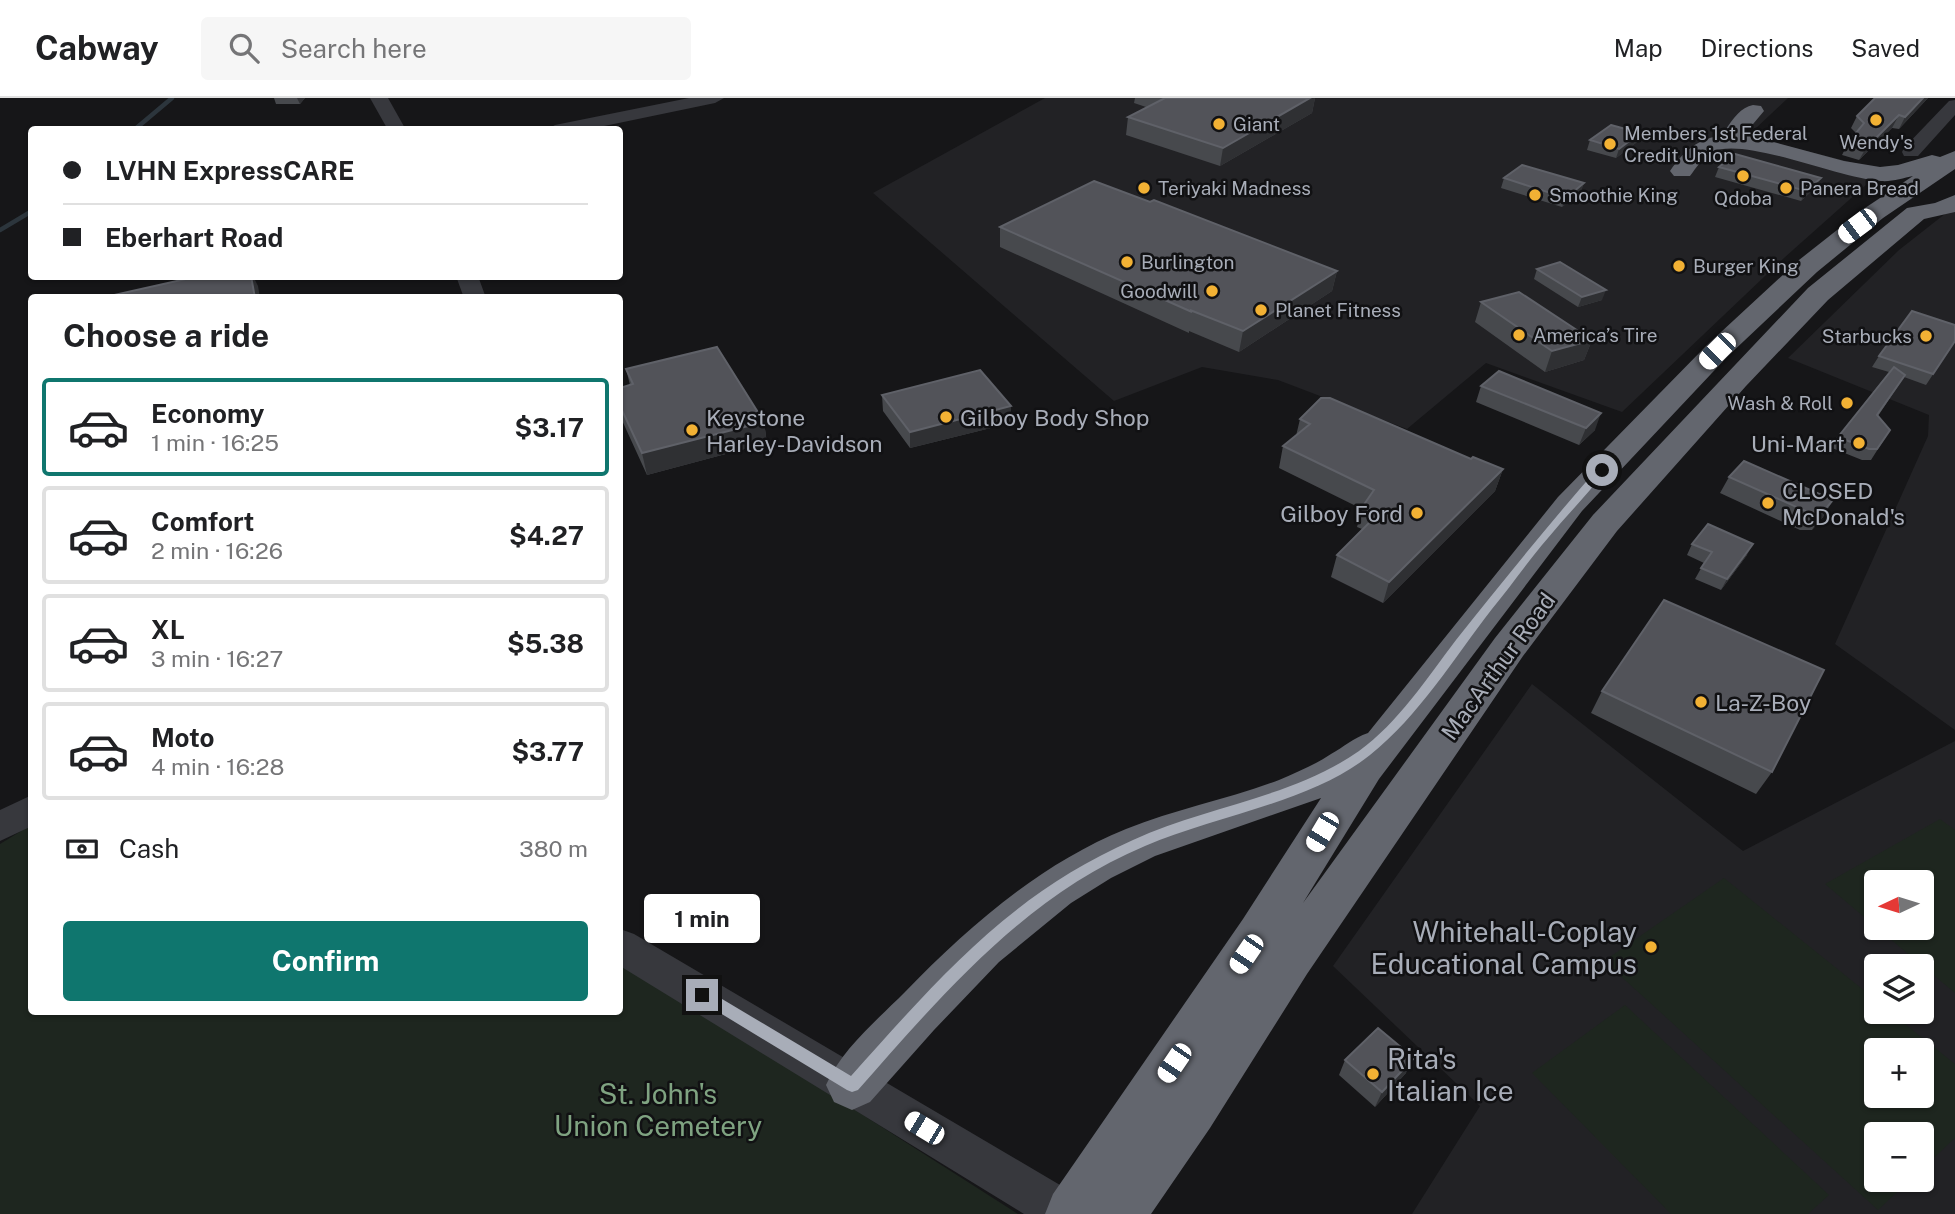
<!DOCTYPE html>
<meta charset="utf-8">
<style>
:root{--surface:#fff;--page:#f6f6f6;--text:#202124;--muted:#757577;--line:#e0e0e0;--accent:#0f766e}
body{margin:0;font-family:"Public Sans",sans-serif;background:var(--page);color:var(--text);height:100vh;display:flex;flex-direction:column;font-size:26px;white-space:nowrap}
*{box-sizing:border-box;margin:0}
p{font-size:23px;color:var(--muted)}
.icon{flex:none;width:38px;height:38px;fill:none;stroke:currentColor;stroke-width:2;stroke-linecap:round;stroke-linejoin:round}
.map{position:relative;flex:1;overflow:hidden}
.details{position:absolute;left:28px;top:196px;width:595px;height:721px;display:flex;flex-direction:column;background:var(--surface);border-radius:7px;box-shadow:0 2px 5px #0004}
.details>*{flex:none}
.guide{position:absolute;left:28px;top:28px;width:595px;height:154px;border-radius:7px;box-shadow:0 2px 5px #0004;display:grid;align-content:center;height:154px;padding:0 35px;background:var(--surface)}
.needle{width:46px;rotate:266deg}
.fabs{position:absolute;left:1864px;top:772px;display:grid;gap:14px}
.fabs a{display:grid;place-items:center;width:70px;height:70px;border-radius:7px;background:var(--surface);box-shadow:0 2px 5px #0004;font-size:35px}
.end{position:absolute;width:32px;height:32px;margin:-16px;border:9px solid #a8adb8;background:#111;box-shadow:0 0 0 4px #111}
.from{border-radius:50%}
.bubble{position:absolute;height:49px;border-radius:7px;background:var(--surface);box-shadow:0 2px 5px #0004;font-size:23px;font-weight:700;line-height:49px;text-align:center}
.car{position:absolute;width:21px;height:42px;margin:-21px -10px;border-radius:9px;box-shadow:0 0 5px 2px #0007;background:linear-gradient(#fff 24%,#345 0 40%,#fff 0 76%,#345 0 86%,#fff 0)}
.guide b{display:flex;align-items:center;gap:24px;height:66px;font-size:26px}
.guide b+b{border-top:2px solid var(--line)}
.guide i{width:18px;height:18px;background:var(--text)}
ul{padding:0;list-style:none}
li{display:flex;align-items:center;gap:21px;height:98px;margin:0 14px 10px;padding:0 21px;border:4px solid var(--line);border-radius:7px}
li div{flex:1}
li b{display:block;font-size:26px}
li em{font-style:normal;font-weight:700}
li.on{border-color:var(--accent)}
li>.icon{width:63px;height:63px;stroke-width:1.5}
h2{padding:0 35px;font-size:32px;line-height:84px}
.pay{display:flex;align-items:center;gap:18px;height:77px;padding:0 35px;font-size:26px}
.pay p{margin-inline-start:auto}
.cta{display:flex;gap:14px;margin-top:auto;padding:14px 35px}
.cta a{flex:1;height:80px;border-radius:7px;background:var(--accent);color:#fff;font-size:28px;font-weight:700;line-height:80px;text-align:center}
header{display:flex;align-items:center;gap:42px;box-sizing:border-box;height:98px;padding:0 35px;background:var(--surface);border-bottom:2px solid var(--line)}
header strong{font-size:33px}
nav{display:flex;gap:38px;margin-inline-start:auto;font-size:24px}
.search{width:490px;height:63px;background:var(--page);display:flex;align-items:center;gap:18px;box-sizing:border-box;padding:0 24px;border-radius:7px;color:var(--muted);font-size:26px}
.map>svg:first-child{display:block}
.built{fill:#222225;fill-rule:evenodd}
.green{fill:#1e261f;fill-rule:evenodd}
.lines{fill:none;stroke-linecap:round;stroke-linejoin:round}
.stream{stroke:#2c353c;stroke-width:4.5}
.minor{fill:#37383d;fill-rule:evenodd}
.highway{fill:#63666e;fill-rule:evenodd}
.wall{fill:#47494d}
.shaded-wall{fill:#2f3033}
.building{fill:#525359;stroke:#5f6168;stroke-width:2}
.route{fill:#a8adb8}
.poi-dot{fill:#f2b134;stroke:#111113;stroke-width:2.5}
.labels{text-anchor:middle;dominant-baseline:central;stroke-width:5;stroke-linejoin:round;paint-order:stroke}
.far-poi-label{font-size:19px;fill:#a8adb8;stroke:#111113;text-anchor:start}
.poi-label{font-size:23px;fill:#a8adb8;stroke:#111113;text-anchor:start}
.street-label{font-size:23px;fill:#a8adb8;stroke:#111113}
.near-poi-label{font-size:28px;fill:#a8adb8;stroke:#111113;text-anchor:end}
.near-park-label{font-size:28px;fill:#7fa381;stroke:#111113}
</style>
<header>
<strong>Cabway</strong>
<div class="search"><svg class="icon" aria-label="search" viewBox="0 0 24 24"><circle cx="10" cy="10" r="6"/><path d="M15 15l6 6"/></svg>Search here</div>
<nav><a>Map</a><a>Directions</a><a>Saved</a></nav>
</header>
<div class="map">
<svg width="1955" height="1116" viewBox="0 0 1955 1116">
<rect width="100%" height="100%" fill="#161618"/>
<path class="built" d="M 1045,0 L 1788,0 L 1754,32 L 1775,45 L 1870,69 L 1885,70 L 1784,160 L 1622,314 L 1486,265 L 1407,331 L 1278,282 L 1202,269 L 1114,303 L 873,95 Z
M 1955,108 L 1955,632 L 1835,546 L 1928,338 L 1929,317 L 1788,260 L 1899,152 Z
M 1532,586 L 1743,753 L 1955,643 L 1955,1116 L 1412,1116 L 1480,1008 L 1333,868 ZM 1876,784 L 1922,784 L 1922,830 L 1876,830 ZM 1876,868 L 1922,868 L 1922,914 L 1876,914 ZM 1876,952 L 1922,952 L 1922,998 L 1876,998 ZM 1876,1036 L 1922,1036 L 1922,1082 L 1876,1082 Z"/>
<path class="green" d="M 1940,721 L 1955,732 L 1955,895 L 1877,830 L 1922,830 L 1922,784 L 1876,784 L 1876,829 L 1825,786 Z
M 31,727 L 32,914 L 620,914 L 620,862 L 1018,1116 L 0,1116 L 0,746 Z
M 1724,780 L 1876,902 L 1876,914 L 1890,914 L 1955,966 L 1955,1040 L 1922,1071 L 1922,1036 L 1876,1036 L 1876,1082 L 1910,1082 L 1878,1112 L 1604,863 ZM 1876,952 L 1922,952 L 1922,998 L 1876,998 Z
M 1625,907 L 1829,1097 L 1808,1116 L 1671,1116 L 1532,975 Z"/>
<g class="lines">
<path class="stream" d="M 134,32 L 172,0
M 0,132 L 32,113"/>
<path class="minor" d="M 370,0 L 388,0 L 406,32 L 388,32 Z
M 689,0 L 724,0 L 715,5 L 585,32 L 546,32 L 555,27 Z
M 1955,2 L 1955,17 L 1918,58 L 1904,58 L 1902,54 L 1904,50 L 1949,3 Z
M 456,178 L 478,178 L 486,200 L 464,200 Z
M 32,697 L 32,728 L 0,743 L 0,712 Z
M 620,831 L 634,836 L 1082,1100 L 1089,1116 L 1024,1116 L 620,868 Z"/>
<path class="highway" d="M 1753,7 L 1761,8 L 1764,13 L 1748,32 L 1766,42 L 1844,63 L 1880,69 L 1898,67 L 1932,57 L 1940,59 L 1955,53 L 1955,71 L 1883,120 L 1817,174 L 1727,259 L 1582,413 L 1379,681 L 1303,805 L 1495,540 L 1593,417 L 1808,190 L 1907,110 L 1935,105 L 1955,97 L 1955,114 L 1924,121 L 1828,202 L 1746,288 L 1617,433 L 1523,558 L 1307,876 L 1210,1030 L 1151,1116 L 1045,1116 L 1053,1096 L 1243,821 L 1321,700 L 1155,758 L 1111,780 L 1071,805 L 999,864 L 934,932 L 870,1004 L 852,1012 L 834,1004 L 826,987 C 842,951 877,922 905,894 C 969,828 1040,766 1126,731 C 1176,711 1229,701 1279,682 C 1297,674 1315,667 1331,656 C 1344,649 1353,640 1368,635 L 1558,399 L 1707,247 L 1799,162 L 1865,110 L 1913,78 C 1903,80 1892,84 1881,83 C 1840,81 1744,38 1712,54 C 1703,59 1696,70 1690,78 L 1674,78 L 1670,73 C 1686,50 1701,38 1730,37 L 1726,31 C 1733,21 1741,9 1753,7 Z"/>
</g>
<path class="wall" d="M 274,0 L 305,0 L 300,6 L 276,6 Z
M 1135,0 L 1315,0 L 1312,15 L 1220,68 L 1126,37 L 1128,19 L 1146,9 L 1134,5 Z
M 1875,0 L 1928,0 L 1899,31 L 1892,30 L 1859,62 L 1842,57 L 1848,45 L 1856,35 L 1851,30 L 1857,18 Z
M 1590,42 L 1637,44 L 1616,60 L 1587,52 Z
M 1719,69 L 1816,89 L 1801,103 L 1715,79 Z
M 1504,80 L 1584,85 L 1580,95 L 1562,109 L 1501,90 Z
M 1150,104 L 1337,173 L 1332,193 L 1239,254 L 1189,233 L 1189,235 L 1000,149 L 1000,129 Z
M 1537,171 L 1602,202 L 1578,209 L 1534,181 Z
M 1481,204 L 1592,242 L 1584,262 L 1545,274 L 1475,224 Z
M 1955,243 L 1926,287 L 1904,279 L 1878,318 L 1890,332 L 1871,362 L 1862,362 L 1832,350 L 1838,339 L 1889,274 L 1872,269 L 1879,258 Z
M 626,271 L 764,324 L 767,345 L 647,377 L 620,318 L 620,290 L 630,287 Z
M 1481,288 L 1595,332 L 1579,347 L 1476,304 Z
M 882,297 L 1011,325 L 910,350 L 883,313 Z
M 1300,321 L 1471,361 L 1503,371 L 1495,393 L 1383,505 L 1331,479 L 1337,457 L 1362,431 L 1357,429 L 1362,411 L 1279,370 L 1283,348 L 1296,338 Z
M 1729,379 L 1833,402 L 1823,419 L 1812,432 L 1800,432 L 1720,395 Z
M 1692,446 L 1747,457 L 1721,492 L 1695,481 L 1704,465 L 1687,457 Z
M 1602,593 L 1772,674 L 1756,696 L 1591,615 Z
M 1345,962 L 1406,975 L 1375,1009 L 1339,977 Z"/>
<path class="shaded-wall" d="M 297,0 L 305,0 L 300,6 Z
M 1310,0 L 1315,0 L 1312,15 L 1220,68 L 1223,50 Z
M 1923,0 L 1928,0 L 1899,31 L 1905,19 Z
M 1899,17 L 1892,30 L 1859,62 L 1866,50 Z
M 1640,35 L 1637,44 L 1616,60 L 1619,51 Z
M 1821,80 L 1816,89 L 1801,103 L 1806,93 Z
M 1584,85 L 1580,95 L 1562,109 L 1566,100 Z
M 1337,173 L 1332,193 L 1239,254 L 1243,233 Z
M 251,178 L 253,178 L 258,188 L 260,200 L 255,200 Z
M 1606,192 L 1602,202 L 1578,209 L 1582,199 Z
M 1592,242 L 1584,262 L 1545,274 L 1552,253 Z
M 1011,308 L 1011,325 L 910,350 L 910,334 Z
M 1601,315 L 1595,332 L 1579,347 L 1586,330 Z
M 764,324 L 767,345 L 647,377 L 642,355 Z
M 1503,371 L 1495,393 L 1383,505 L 1389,484 Z
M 1833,402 L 1823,419 L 1812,432 L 1822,415 Z
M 1753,446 L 1747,457 L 1721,492 L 1727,481 Z
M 1414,960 L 1406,975 L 1375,1009 L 1382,994 Z"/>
<path class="building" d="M 1165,0 L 1310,0 L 1223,50 L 1128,19 Z
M 1875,0 L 1923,0 L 1905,19 L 1899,17 L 1866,50 L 1848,45 L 1864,25 L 1857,18 Z
M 1611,27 L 1640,35 L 1619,51 L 1590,42 Z
M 1735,56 L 1821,80 L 1806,93 L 1719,69 Z
M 1522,67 L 1584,85 L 1566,100 L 1504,80 Z
M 1094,83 L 1150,104 L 1154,102 L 1337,173 L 1243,233 L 1190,212 L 1192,214 L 1000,129 Z
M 1560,164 L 1606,192 L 1582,199 L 1537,171 Z
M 199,178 L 251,178 L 255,200 L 114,200 L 114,197 Z
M 1519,194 L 1592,242 L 1552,253 L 1481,204 Z
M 1912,213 L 1955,227 L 1955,243 L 1933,276 L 1879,258 Z
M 717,249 L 764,324 L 642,355 L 620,308 L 620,290 L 633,286 L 626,271 Z
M 1894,269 L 1905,277 L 1877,317 L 1890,332 L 1877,351 L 1869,351 L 1838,339 Z
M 980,272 L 1011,308 L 910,334 L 882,297 Z
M 1499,273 L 1601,315 L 1586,330 L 1481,288 Z
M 1321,300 L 1330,300 L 1471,361 L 1473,359 L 1503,371 L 1389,484 L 1337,457 L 1380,414 L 1363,408 L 1374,392 L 1283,348 L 1310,326 L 1300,321 Z
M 1744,363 L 1833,402 L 1822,415 L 1810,415 L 1729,379 Z
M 1708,426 L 1753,446 L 1727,481 L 1701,470 L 1712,454 L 1692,446 Z
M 1664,502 L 1824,572 L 1772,674 L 1602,593 Z
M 1378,930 L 1414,960 L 1382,994 L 1345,962 Z"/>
<path class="route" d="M 1598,370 L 1606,372 C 1588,396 1567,417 1548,440 C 1528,463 1511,488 1492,511 C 1454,560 1419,618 1370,657 C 1312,704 1215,718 1145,748 C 1025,798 942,897 858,992 L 852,994 L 847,992 L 697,901 L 695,897 L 697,892 L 707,892 L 851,978 C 939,880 1009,797 1133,742 C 1206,708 1292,700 1359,653 C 1398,625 1427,580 1456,542 C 1503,483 1549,426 1598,370 Z"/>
<g class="poi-dot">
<circle cx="1876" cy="22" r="7"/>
<circle cx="1219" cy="26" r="7"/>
<circle cx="1610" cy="46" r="7"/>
<circle cx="1743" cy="78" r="7"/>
<circle cx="1144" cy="90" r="7"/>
<circle cx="1786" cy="90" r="7"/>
<circle cx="1535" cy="97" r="7"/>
<circle cx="1127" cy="164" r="7"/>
<circle cx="1679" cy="168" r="7"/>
<circle cx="1212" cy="193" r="7"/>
<circle cx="1261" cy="212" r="7"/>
<circle cx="1519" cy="237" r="7"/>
<circle cx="1926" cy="238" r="7"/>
<circle cx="1847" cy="305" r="7"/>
<circle cx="946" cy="319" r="7"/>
<circle cx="692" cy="332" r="7"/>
<circle cx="1859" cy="345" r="7"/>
<circle cx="1768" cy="405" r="7"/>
<circle cx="1417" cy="415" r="7"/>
<circle cx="1701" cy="604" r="7"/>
<circle cx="1651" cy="849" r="7"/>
<circle cx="1373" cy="976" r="7"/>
</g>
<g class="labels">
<g class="far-poi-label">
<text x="1233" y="26">Giant</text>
<text x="1624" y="35">Members 1st Federal<tspan x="1624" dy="22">Credit Union</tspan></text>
<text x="1876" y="44" text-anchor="middle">Wendy's</text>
<text x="1158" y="90">Teriyaki Madness</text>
<text x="1800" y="90">Panera Bread</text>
<text x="1549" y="97">Smoothie King</text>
<text x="1743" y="100" text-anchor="middle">Qdoba</text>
<text x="1141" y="164">Burlington</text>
<text x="1693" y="168">Burger King</text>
<text x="1198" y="193" text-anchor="end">Goodwill</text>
<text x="1275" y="212">Planet Fitness</text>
<text x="1533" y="237">America’s Tire</text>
<text x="1912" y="238" text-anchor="end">Starbucks</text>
<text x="1833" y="305" text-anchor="end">Wash &amp; Roll</text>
</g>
<g class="poi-label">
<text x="706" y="319">Keystone<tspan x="706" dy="26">Harley-Davidson</tspan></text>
<text x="960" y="319">Gilboy Body Shop</text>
<text x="1845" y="345" text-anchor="end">Uni-Mart</text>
<text x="1782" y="392">CLOSED<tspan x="1782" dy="26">McDonald's</tspan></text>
<text x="1403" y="415" text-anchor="end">Gilboy Ford</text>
<text x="1715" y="604">La-Z-Boy</text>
</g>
<g class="street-label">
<text transform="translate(1498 568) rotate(-54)">MacArthur Road</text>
</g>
<g class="near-poi-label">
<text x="1637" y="833">Whitehall-Coplay<tspan x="1637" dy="32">Educational Campus</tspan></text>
<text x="1387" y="960" text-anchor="start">Rita's<tspan x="1387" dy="32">Italian Ice</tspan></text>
</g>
<g class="near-park-label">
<text x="658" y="995">St. John's<tspan x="658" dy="32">Union Cemetery</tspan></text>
</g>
</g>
</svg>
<div class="fabs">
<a><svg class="needle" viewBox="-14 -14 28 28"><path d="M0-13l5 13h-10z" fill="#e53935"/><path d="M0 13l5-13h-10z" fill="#757577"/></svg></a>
<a><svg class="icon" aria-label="layers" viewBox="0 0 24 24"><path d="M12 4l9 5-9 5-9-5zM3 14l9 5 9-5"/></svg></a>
<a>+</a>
<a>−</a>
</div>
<i class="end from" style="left:1602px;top:372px"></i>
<i class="end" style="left:702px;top:897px"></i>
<div class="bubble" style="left:644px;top:796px;width:116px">1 min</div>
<i class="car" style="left:1857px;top:128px;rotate:233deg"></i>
<i class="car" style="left:1717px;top:253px;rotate:225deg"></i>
<i class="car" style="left:1322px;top:734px;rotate:211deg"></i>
<i class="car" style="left:1246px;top:856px;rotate:214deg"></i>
<i class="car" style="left:1174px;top:965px;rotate:214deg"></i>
<i class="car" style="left:924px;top:1030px;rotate:301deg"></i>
<div class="guide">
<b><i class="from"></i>LVHN ExpressCARE</b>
<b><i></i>Eberhart Road</b>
</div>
<section class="details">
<h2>Choose a ride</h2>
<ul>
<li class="on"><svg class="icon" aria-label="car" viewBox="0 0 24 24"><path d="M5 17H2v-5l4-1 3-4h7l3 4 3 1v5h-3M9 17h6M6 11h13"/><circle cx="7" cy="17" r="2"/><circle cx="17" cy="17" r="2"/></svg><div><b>Economy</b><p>1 min · 16:25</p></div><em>$3.17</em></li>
<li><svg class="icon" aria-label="car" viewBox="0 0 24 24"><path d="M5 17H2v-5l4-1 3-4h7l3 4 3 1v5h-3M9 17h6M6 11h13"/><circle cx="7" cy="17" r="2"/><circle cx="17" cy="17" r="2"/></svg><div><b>Comfort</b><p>2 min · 16:26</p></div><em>$4.27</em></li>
<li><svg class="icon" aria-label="car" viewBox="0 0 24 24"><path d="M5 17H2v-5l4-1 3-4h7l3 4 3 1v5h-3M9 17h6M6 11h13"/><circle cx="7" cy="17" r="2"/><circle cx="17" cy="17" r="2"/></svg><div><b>XL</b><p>3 min · 16:27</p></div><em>$5.38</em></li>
<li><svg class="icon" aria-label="car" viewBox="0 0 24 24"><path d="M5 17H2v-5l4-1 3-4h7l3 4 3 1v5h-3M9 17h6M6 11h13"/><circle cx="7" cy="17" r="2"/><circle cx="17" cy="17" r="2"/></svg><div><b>Moto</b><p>4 min · 16:28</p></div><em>$3.77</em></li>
</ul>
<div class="pay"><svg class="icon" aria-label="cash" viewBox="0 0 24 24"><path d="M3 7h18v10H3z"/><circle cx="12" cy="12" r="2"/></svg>Cash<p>380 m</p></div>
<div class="cta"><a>Confirm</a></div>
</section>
</div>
